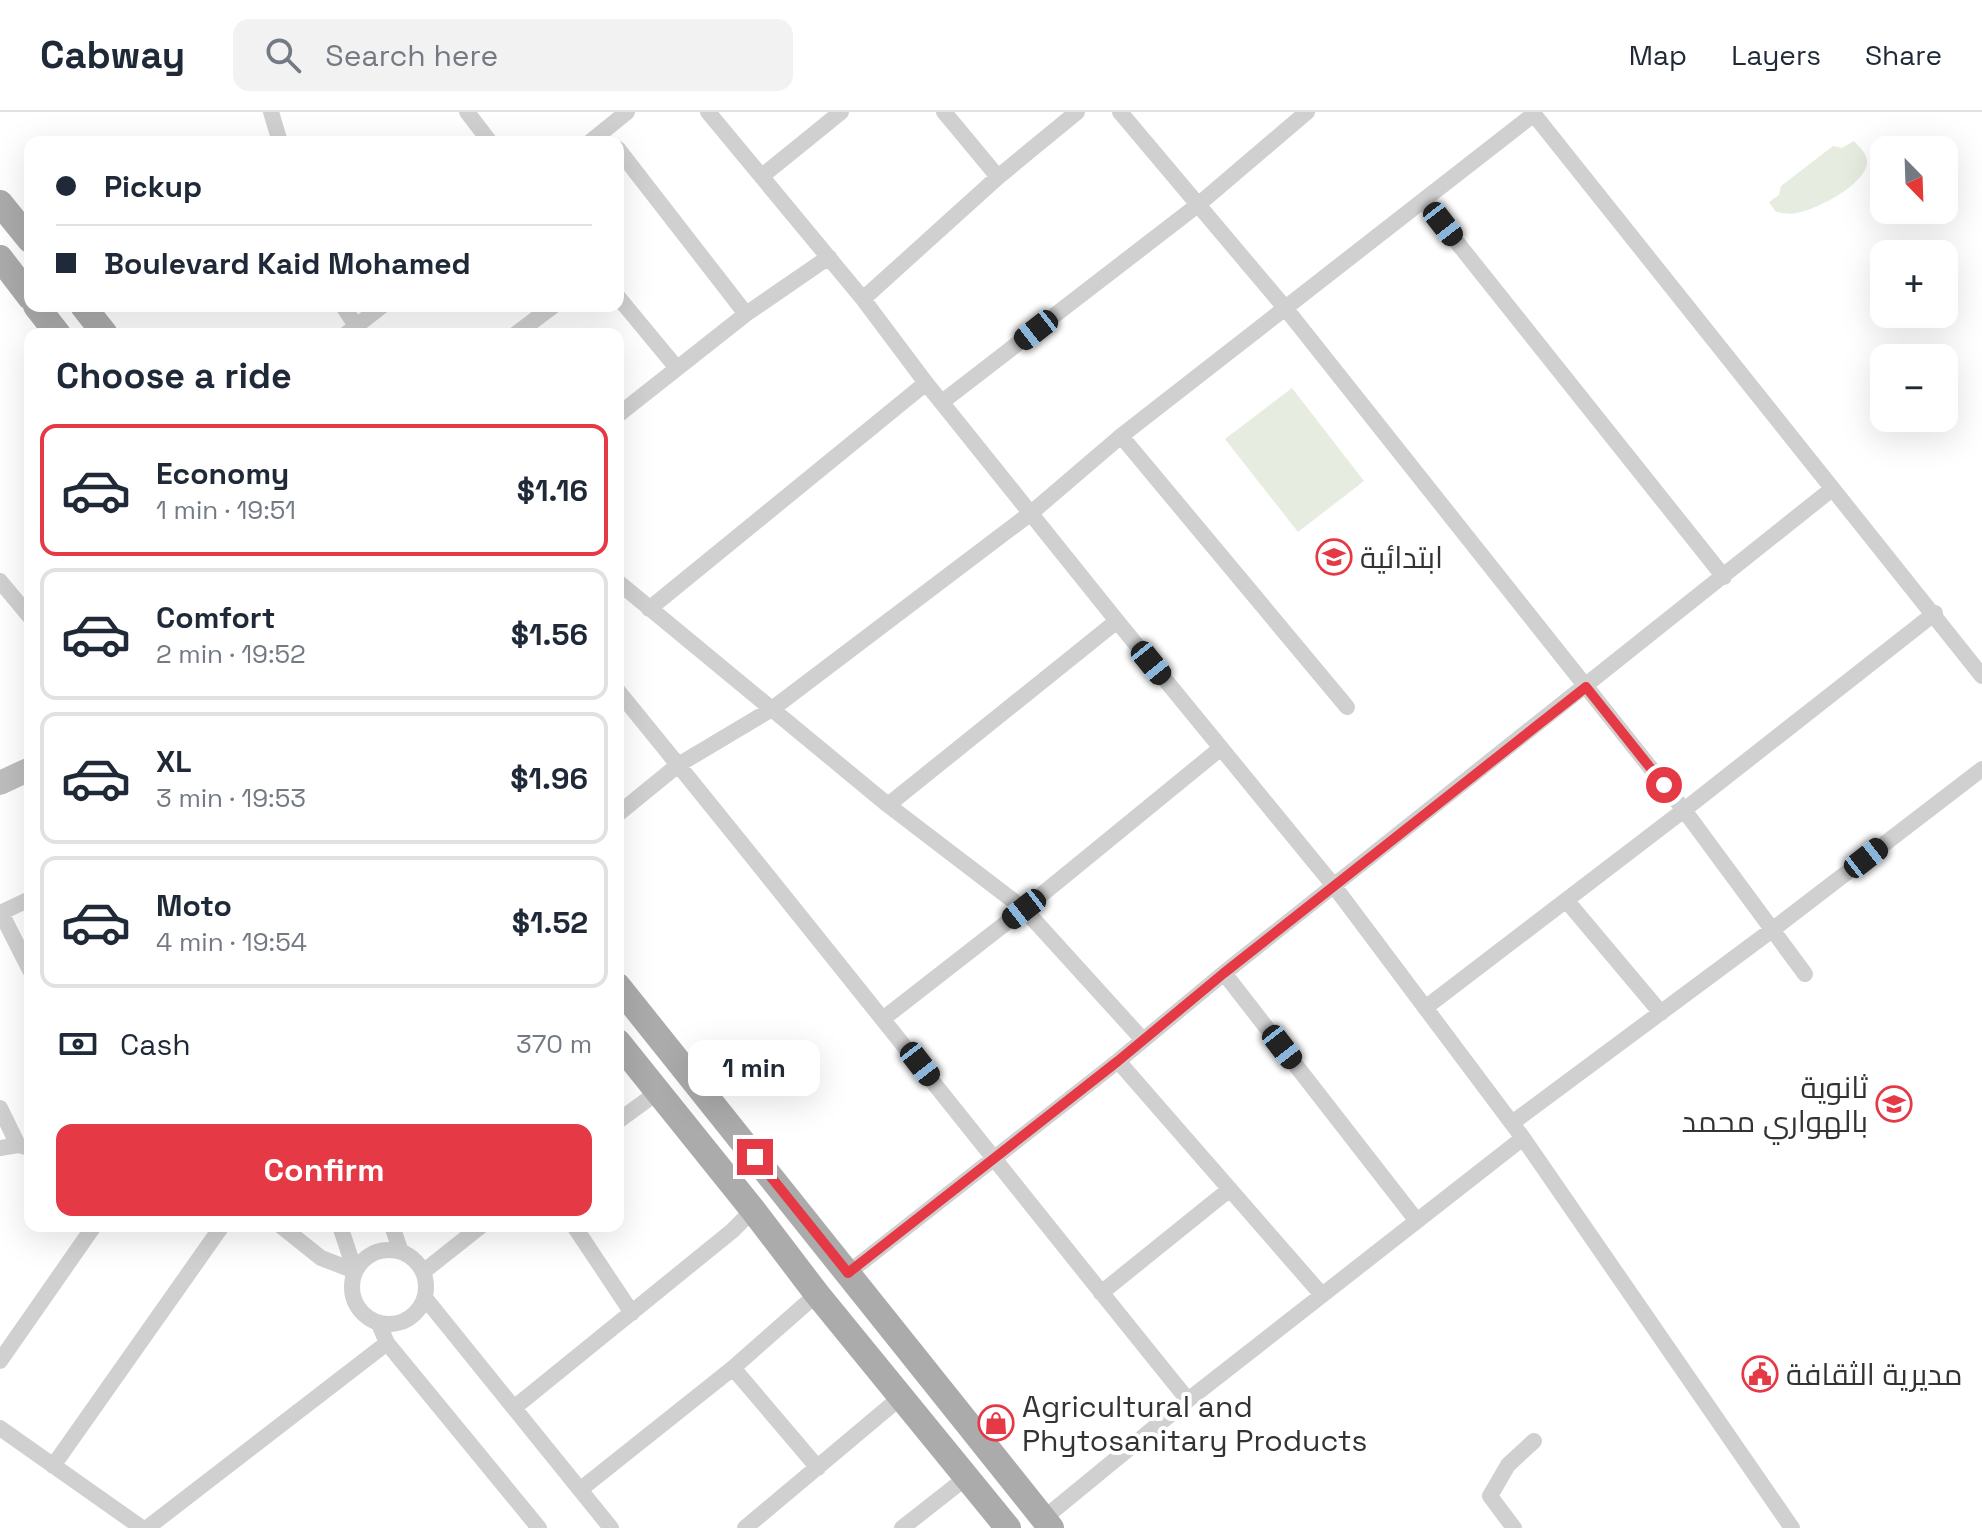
<!DOCTYPE html>
<meta charset="utf-8">
<style>
:root{--surface:#fff;--page:#f2f2f3;--text:#1f2937;--muted:#747a83;--line:#e0e1e3;--accent:#e63946}
body{margin:0;font-family:"Space Grotesk",Cairo,sans-serif;background:var(--page);color:var(--text);height:100vh;display:flex;flex-direction:column;font-size:30px;white-space:nowrap}
*{box-sizing:border-box;margin:0}
p{font-size:26px;color:var(--muted)}
.icon{flex:none;width:44px;height:44px;fill:none;stroke:currentColor;stroke-width:2;stroke-linecap:round;stroke-linejoin:round}
.map{position:relative;flex:1;overflow:hidden}
.drawer{position:absolute;left:24px;top:216px;width:600px;height:904px;display:flex;flex-direction:column;background:var(--surface);border-radius:16px;box-shadow:0 8px 32px #0002}
.drawer>*{flex:none}
.banner{position:absolute;left:24px;top:24px;width:600px;height:176px;border-radius:16px;box-shadow:0 8px 32px #0002;display:grid;align-content:center;height:176px;padding:0 32px;background:var(--surface)}
.needle{width:52px;rotate:157deg}
.fabs{position:absolute;left:1870px;top:24px;display:grid;gap:16px}
.fabs a{display:grid;place-items:center;width:88px;height:88px;border-radius:16px;background:var(--surface);box-shadow:0 8px 32px #0002;font-size:40px}
.end{position:absolute;width:36px;height:36px;margin:-18px;border:10px solid #e63946;background:#fff;box-shadow:0 0 0 4px #fff}
.from{border-radius:50%}
.bubble{position:absolute;height:56px;border-radius:16px;background:var(--surface);box-shadow:0 8px 32px #0002;font-size:26px;font-weight:700;line-height:56px;text-align:center}
.car{position:absolute;width:24px;height:48px;margin:-24px -12px;border-radius:10px;box-shadow:0 0 6px 2px #0007;background:linear-gradient(#222 24%,#8ab4d8 0 40%,#222 0 76%,#8ab4d8 0 86%,#222 0)}
.banner b{display:flex;align-items:center;gap:28px;height:76px;font-size:30px}
.banner b+b{border-top:2px solid var(--line)}
.banner i{width:20px;height:20px;background:var(--text)}
ul{padding:0;list-style:none}
li{display:flex;align-items:center;gap:24px;height:132px;margin:0 16px 12px;padding:0 16px;border:4px solid var(--line);border-radius:16px}
li div{flex:1}
li b{display:block;font-size:30px}
li em{font-style:normal;font-weight:700}
li.on{border-color:var(--accent)}
li>.icon{width:72px;height:72px;stroke-width:1.5}
h2{padding:0 32px;font-size:36px;line-height:96px}
.pay{display:flex;align-items:center;gap:20px;height:88px;padding:0 32px;font-size:30px}
.pay p{margin-inline-start:auto}
.button{display:flex;gap:16px;margin-top:auto;padding:16px 32px}
.button a{flex:1;height:92px;border-radius:16px;background:var(--accent);color:#fff;font-size:32px;font-weight:700;line-height:92px;text-align:center}
header{display:flex;align-items:center;gap:48px;box-sizing:border-box;height:112px;padding:0 40px;background:var(--surface);border-bottom:2px solid var(--line)}
header strong{font-size:38px}
nav{display:flex;gap:44px;margin-inline-start:auto;font-size:28px}
.search{width:560px;height:72px;background:var(--page);display:flex;align-items:center;gap:20px;box-sizing:border-box;padding:0 28px;border-radius:16px;color:var(--muted);font-size:30px}
.map>svg:first-child{display:block}
.green{fill:#e6ecdf}
.lines{fill:none;stroke-linecap:round;stroke-linejoin:round}
.street{stroke:#d0d0d0;stroke-width:16}
.secondary{stroke:#bdbdbd;stroke-width:24}
.primary{stroke:#ababab;stroke-width:26}
.route{stroke:#e63946;stroke-width:10}
.labels{text-anchor:middle;dominant-baseline:central;stroke-width:8;stroke-linejoin:round;paint-order:stroke}
.poi-label{font-size:30px;fill:#333;stroke:#fff;text-anchor:start}
</style>
<header>
<strong>Cabway</strong>
<div class="search"><svg class="icon" aria-label="search" viewBox="0 0 24 24"><circle cx="10" cy="10" r="6"/><path d="M15 15l6 6"/></svg>Search here</div>
<nav><a>Map</a><a>Layers</a><a>Share</a></nav>
</header>
<div class="map">
<svg width="1982" height="1416" viewBox="0 0 1982 1416">
<rect width="100%" height="100%" fill="#fff"/>
<path class="green" d="M 1854,29 C 1859,35 1868,42 1867,51 C 1865,73 1816,98 1796,101 C 1790,103 1782,101 1776,100 L 1769,90 L 1779,83 L 1781,74 L 1833,34 L 1842,36 Z
M 1292,276 L 1364,369 L 1298,420 L 1225,327 Z"/>
<g class="lines">
<path class="street" d="M 271,0 L 280,30
M 467,0 L 490,30
M 708,0 L 863,187 L 926,271 L 1117,509 L 1334,774 L 1523,1026 L 1792,1416
M 944,0 L 998,65
M 1120,0 L 1286,197 L 1684,698 L 1805,862
M 1532,0 L 1982,564
M 590,30 L 627,0
M 618,37 L 746,202
M 762,64 L 841,0
M 1424,89 L 1724,465
M 618,185 L 676,255
M 863,187 L 998,65 L 1077,0
M 343,194 L 356,214
M 346,222 L 382,194
M 516,222 L 553,194
M 942,290 L 1199,92 L 1307,0
M 618,303 L 746,202 L 829,145
M 1121,324 L 1347,595
M 0,469 L 30,505
M 618,470 L 888,693 L 1024,797 L 1143,928
M 649,497 L 926,271
M 618,579 C 810,814 997,1052 1188,1288
M 888,693 L 1117,509
M 618,702 L 678,653 L 772,597 L 1031,401 L 1121,324 L 1534,2
M 1566,788 L 1661,901
M 0,801 L 30,787
M 1,801 L 30,858
M 1224,861 L 1417,1109
M 1425,896 L 1684,698 L 1935,501
M 884,906 L 1024,797 L 1221,636
M 1118,949 L 1322,1183
M 0,996 L 18,1033
M 618,1009 L 658,980
M 1512,1011 L 1772,818 L 1982,657
M 0,1036 L 18,1033 L 30,1036
M 281,1114 L 321,1146 L 355,1159
M 340,1114 L 355,1159
M 392,1114 L 401,1140
M 574,1114 L 632,1201
M352 1175a37 37 0 1 1 74 0a37 37 0 1 1-74 0Z
M 423,1160 L 481,1114
M 848,1161 L 1118,949 L 1224,861 L 1832,377
M 1101,1181 L 1230,1077
M 425,1186 L 611,1416
M 379,1212 L 387,1231 L 539,1416
M 0,1249 L 94,1114
M 733,1256 L 818,1356
M 515,1295 L 732,1119 L 753,1098
M 0,1316 L 142,1416
M 53,1354 L 222,1114
M 581,1377 L 733,1256 L 817,1182
M 1043,1407 L 1188,1288 L 1523,1026
M 147,1416 L 387,1231
M 745,1416 L 901,1285
M 902,1416 L 967,1365
M 1514,1416 L 1490,1384 L 1508,1353 L 1534,1329"/>
<path class="secondary" d="M 0,671 L 30,657"/>
<path class="primary" d="M 0,91 L 30,128
M 0,146 L 30,185
M 36,194 L 58,222
M 83,194 L 105,222
M 618,874 L 1051,1416
M 618,930 L 753,1098 L 817,1182 L 1008,1416"/>
</g>
<g class="lines">
<path class="route" d="M 755,1045 L 848,1161 L 1118,949 L 1224,861 L 1586,575 L 1664,673"/>
</g>
<defs>
<symbol id="school-ring" viewBox="-11 -11 22 22"><circle r="9.5" fill="#fff" stroke="#e63946" stroke-width="1.5"/><path d="M0-5L7-2L0 1L-7-2ZM-4 1L0 2.5L4 1V4Q0 6-4 4Z" fill="#e63946"/></symbol>
<symbol id="civic-ring" viewBox="-11 -11 22 22"><circle r="9.5" fill="#fff" stroke="#e63946" stroke-width="1.5"/><path d="M-.6-6.5H3V-4.5H.6V-3L4-1V1h2V6H-6V1h2V-1L-.6-3ZM-1.2 2.5V6h2.4V2.5Z" fill="#e63946"/></symbol>
<symbol id="shop-ring" viewBox="-11 -11 22 22"><circle r="9.5" fill="#fff" stroke="#e63946" stroke-width="1.5"/><path d="M-5-2.5h2.3a2.7 3.5 0 0 1 5.4 0H5L5.5 6h-11ZM-1.5-2.5h3a1.5 2.3 0 0 0-3 0Z" fill="#e63946"/></symbol>
</defs>
<g fill-rule="evenodd">
<use href="#school-ring" x="1314" y="425" width="40" height="40"/>
<use href="#school-ring" x="1874" y="972" width="40" height="40"/>
<use href="#civic-ring" x="1740" y="1242" width="40" height="40"/>
<use href="#shop-ring" x="976" y="1291" width="40" height="40"/>
</g>
<g class="labels">
<g class="poi-label">
<text x="1360" y="445">ابتدائية</text>
<text x="1868" y="975" text-anchor="end">ثانوية<tspan x="1868" dy="34">بالهواري محمد</tspan></text>
<text x="1786" y="1262">مديرية الثقافة</text>
<text x="1022" y="1294">Agricultural and<tspan x="1022" dy="34">Phytosanitary Products</tspan></text>
</g>
</g>
</svg>
<div class="fabs">
<a><svg class="needle" viewBox="-14 -14 28 28"><path d="M0-13l5 13h-10z" fill="#e53935"/><path d="M0 13l5-13h-10z" fill="#747a83"/></svg></a>
<a>+</a>
<a>−</a>
</div>
<i class="end from" style="left:1664px;top:673px"></i>
<i class="end" style="left:755px;top:1045px"></i>
<div class="bubble" style="left:688px;top:928px;width:132px">1 min</div>
<i class="car" style="left:1443px;top:112px;rotate:142deg"></i>
<i class="car" style="left:1036px;top:218px;rotate:232deg"></i>
<i class="car" style="left:1151px;top:551px;rotate:141deg"></i>
<i class="car" style="left:1866px;top:746px;rotate:52deg"></i>
<i class="car" style="left:1024px;top:797px;rotate:232deg"></i>
<i class="car" style="left:1282px;top:935px;rotate:142deg"></i>
<i class="car" style="left:920px;top:952px;rotate:142deg"></i>
<div class="banner">
<b><i class="from"></i>Pickup</b>
<b><i></i>Boulevard Kaid Mohamed</b>
</div>
<section class="drawer">
<h2>Choose a ride</h2>
<ul>
<li class="on"><svg class="icon" aria-label="car" viewBox="0 0 24 24"><path d="M5 17H2v-5l4-1 3-4h7l3 4 3 1v5h-3M9 17h6M6 11h13"/><circle cx="7" cy="17" r="2"/><circle cx="17" cy="17" r="2"/></svg><div><b>Economy</b><p>1 min · 19:51</p></div><em>$1.16</em></li>
<li><svg class="icon" aria-label="car" viewBox="0 0 24 24"><path d="M5 17H2v-5l4-1 3-4h7l3 4 3 1v5h-3M9 17h6M6 11h13"/><circle cx="7" cy="17" r="2"/><circle cx="17" cy="17" r="2"/></svg><div><b>Comfort</b><p>2 min · 19:52</p></div><em>$1.56</em></li>
<li><svg class="icon" aria-label="car" viewBox="0 0 24 24"><path d="M5 17H2v-5l4-1 3-4h7l3 4 3 1v5h-3M9 17h6M6 11h13"/><circle cx="7" cy="17" r="2"/><circle cx="17" cy="17" r="2"/></svg><div><b>XL</b><p>3 min · 19:53</p></div><em>$1.96</em></li>
<li><svg class="icon" aria-label="car" viewBox="0 0 24 24"><path d="M5 17H2v-5l4-1 3-4h7l3 4 3 1v5h-3M9 17h6M6 11h13"/><circle cx="7" cy="17" r="2"/><circle cx="17" cy="17" r="2"/></svg><div><b>Moto</b><p>4 min · 19:54</p></div><em>$1.52</em></li>
</ul>
<div class="pay"><svg class="icon" aria-label="cash" viewBox="0 0 24 24"><path d="M3 7h18v10H3z"/><circle cx="12" cy="12" r="2"/></svg>Cash<p>370 m</p></div>
<div class="button"><a>Confirm</a></div>
</section>
</div>
